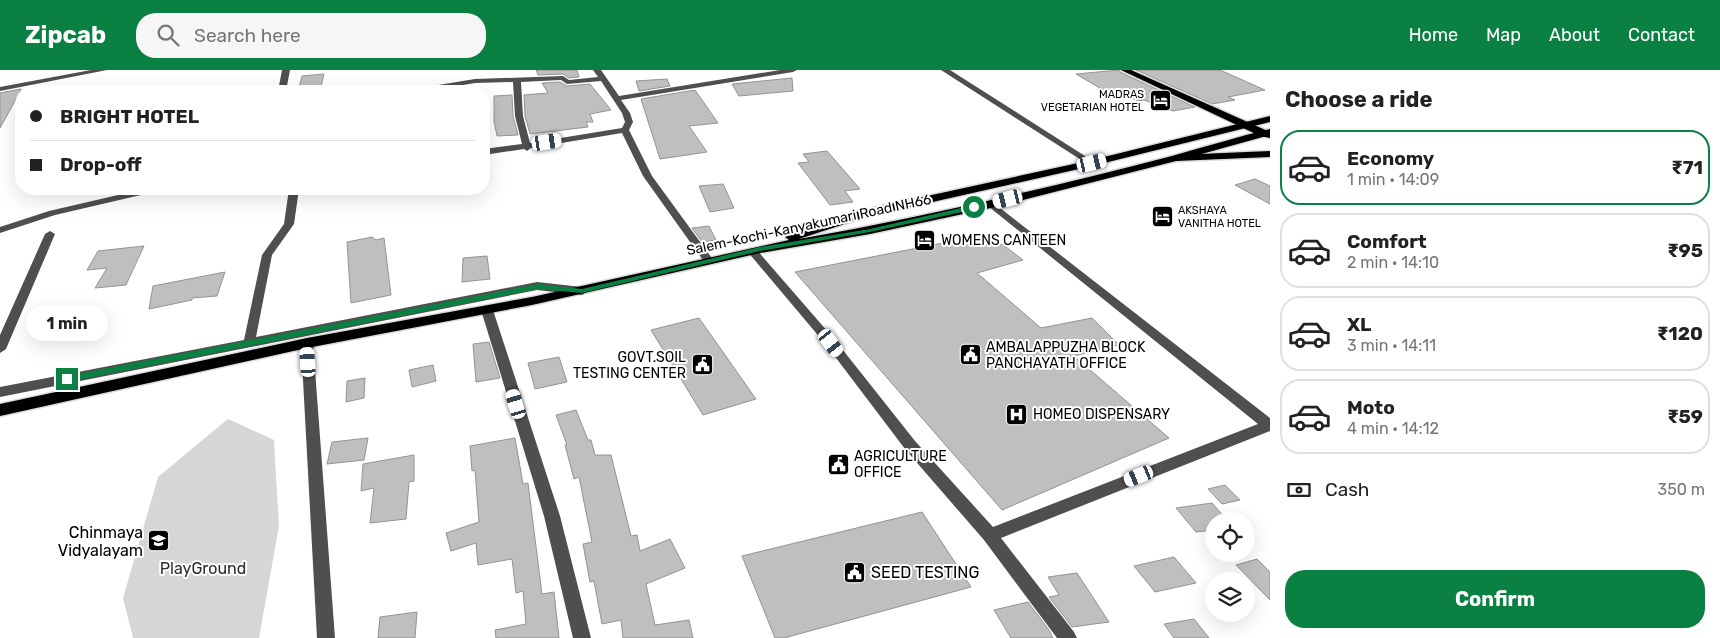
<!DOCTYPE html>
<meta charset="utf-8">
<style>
:root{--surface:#fff;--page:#f6f6f6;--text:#222;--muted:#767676;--line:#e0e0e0;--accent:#0b8043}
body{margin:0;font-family:Rubik,sans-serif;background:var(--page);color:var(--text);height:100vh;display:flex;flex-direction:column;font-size:19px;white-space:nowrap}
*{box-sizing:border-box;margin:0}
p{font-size:16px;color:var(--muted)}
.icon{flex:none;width:28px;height:28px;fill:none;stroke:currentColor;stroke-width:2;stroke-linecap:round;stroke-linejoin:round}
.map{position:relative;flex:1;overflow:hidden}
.details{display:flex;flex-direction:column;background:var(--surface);width:450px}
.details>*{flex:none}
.top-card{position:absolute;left:15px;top:15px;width:475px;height:110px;border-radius:20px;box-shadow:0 5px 20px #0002;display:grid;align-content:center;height:110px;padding:0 15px;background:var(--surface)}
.fabs{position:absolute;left:1205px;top:442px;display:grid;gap:10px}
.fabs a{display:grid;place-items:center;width:50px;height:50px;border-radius:50%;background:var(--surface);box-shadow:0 5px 20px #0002;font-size:25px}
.end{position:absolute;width:22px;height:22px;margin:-11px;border:6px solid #0b8043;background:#fff;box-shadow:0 0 0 2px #fff}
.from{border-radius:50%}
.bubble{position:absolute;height:35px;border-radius:18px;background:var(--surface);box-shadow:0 5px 20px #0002;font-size:16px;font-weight:700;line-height:35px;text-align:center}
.car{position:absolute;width:15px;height:30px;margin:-15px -8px;border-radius:6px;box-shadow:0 0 4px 1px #0007;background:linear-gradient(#fff 24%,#345 0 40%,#fff 0 76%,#345 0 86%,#fff 0)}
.top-card b{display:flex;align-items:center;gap:18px;height:48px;font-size:19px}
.top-card b+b{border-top:1px solid var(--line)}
.top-card i{width:12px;height:12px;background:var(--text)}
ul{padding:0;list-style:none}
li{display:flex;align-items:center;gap:15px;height:75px;margin:0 10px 8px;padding:0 5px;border:2px solid var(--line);border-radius:20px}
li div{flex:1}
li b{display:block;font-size:19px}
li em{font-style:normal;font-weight:700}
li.on{border-color:var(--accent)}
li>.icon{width:45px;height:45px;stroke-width:1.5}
h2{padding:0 15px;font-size:22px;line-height:60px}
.pay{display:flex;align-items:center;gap:12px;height:55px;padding:0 15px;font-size:19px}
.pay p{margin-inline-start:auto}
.action{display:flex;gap:10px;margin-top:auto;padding:10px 15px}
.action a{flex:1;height:58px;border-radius:20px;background:var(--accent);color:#fff;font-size:20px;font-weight:700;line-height:58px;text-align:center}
header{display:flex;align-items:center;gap:30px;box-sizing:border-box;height:70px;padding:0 25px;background:var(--accent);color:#fff}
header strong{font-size:24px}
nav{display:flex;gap:28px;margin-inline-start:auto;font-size:18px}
.search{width:350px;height:45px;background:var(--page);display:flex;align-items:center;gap:12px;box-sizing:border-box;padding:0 18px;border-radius:20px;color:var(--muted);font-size:19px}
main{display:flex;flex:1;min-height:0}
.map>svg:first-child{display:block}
.green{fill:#d6d6d6}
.building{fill:#bfbfbf;stroke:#939393}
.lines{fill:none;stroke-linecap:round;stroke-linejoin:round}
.major-casing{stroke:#dbdbdb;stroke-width:3}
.highway-casing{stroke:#dbdbdb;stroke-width:3}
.minor{fill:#4f4f4f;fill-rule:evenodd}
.major{fill:#000;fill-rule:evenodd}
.highway{fill:#000;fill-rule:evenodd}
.route{fill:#0b8043}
.labels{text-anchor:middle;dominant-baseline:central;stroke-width:4;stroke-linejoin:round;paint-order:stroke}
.far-poi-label{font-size:11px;fill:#000;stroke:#fff;text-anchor:end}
.street-label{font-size:14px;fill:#000;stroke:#fff}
.poi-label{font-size:14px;fill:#000;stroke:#fff;text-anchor:start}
.near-poi-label{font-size:16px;fill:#000;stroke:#fff;text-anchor:end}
.near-park-label{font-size:16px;fill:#2d2d2d;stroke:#fff}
</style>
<header>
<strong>Zipcab</strong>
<div class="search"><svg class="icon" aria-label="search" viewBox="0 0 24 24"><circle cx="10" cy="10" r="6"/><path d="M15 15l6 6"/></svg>Search here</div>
<nav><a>Home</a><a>Map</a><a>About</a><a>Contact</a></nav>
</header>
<main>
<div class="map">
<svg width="1270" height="568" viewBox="0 0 1270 568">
<rect width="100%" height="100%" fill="#fff"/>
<path class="green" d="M 228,349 L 274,370 L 279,456 L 259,568 L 133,568 L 123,528 L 158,407 Z"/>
<path class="building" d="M 536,0 L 577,0 L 579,7 L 569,8 L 563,4 L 538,5 Z
M 1119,0 L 1120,2 L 1195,37 L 1173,41 L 1144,30 L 1138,31 L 1125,24 L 1110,24 L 1076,4 Z
M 1136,0 L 1220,0 L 1265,20 L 1228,27 L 1235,30 L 1212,34 Z
M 324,4 L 320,21 L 298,21 L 302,6 Z
M 792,8 L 793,21 L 739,26 L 732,14 Z
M 667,9 L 670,16 L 639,21 L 636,11 Z
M 560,12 L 567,16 L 590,14 L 611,40 L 590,44 L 593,52 L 586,52 L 588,57 L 530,64 L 525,46 L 524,25 L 548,23 L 542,13 Z
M 21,19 L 21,20 L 0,58 L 0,23 Z
M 695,20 L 718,53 L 689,56 L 707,82 L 660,89 L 641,29 Z
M 512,25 L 513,46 L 518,65 L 497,66 L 494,51 L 494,26 Z
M 827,81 L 860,119 L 845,121 L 853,132 L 830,135 L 798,93 L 809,92 L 803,84 Z
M 1255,109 L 1270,116 L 1270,134 L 1235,115 Z
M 723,114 L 734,138 L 710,142 L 699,116 Z
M 709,156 L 716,170 L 702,172 L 692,158 Z
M 372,167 L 376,170 L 384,168 L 391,225 L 351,233 L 347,172 Z
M 988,167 L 998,175 L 1002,174 L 1023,190 L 977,203 L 1041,258 L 1092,248 L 1119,275 L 1074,286 L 1169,368 L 1002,440 L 795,202 L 943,173 L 946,176 Z
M 144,176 L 126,215 L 95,218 L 107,198 L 87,200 L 98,181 Z
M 487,186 L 490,209 L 462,212 L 463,188 Z
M 225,202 L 217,226 L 192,228 L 192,230 L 149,239 L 153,216 Z
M 699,248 L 756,329 L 703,345 L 651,260 Z
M 489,272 L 500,308 L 476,312 L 473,274 Z
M 559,287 L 567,312 L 535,319 L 528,293 Z
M 433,295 L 436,311 L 412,317 L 409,300 Z
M 365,308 L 364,328 L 346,332 L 347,311 Z
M 576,340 L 588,370 L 591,370 L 595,385 L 611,385 L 631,466 L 637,465 L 640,481 L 670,469 L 685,498 L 646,514 L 655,555 L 689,550 L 693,568 L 623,568 L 621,550 L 602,554 L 594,511 L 590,512 L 583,474 L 592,472 L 579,407 L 574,409 L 565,375 L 567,375 L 556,345 Z
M 368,368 L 364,390 L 327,394 L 332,372 Z
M 515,368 L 523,414 L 528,413 L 542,524 L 554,522 L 559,568 L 496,568 L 495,560 L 526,554 L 523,521 L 516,523 L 512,489 L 478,495 L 476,473 L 451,481 L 446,463 L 479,452 L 475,400 L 472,401 L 470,376 Z
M 414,385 L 414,411 L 409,412 L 406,449 L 370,453 L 374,418 L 361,421 L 363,394 Z
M 1225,415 L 1240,430 L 1222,434 L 1208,419 Z
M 1212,433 L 1228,451 L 1214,451 L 1214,460 L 1196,462 L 1176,438 Z
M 922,442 L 971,517 L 784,568 L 775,568 L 742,486 Z
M 1174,487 L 1196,513 L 1155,522 L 1134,496 Z
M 1257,489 L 1270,502 L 1270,530 L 1236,495 Z
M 1077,503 L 1109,552 L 1072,557 L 1049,527 L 1059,525 L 1048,507 Z
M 1028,532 L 1049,560 L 1053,568 L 1011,568 L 994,540 Z
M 417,542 L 415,568 L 378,568 L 380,547 Z
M 1194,549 L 1209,568 L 1174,568 L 1164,554 Z"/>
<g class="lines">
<defs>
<path id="major" d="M 1121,0 L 1131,0 L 1270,62 L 1270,68 L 1260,66 Z
M 1270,81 L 1270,87 L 1176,91 L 1172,88 L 1176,85 Z"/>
<path id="highway" d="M 1270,46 L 1270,52 L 1092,96 L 866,147 L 799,169 C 924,147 1048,118 1172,86 C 1204,77 1237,67 1270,59 L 1270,65 L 1180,90 L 991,138 L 870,164 L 760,183 L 532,235 L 307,278 L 0,346 L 0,334 L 307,268 L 532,227 L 789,170 L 785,167 L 787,164 L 863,140 L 1092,90 Z"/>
</defs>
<use href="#major" class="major-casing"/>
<use href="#highway" class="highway-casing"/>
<path class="minor" d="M 91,0 L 107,0 L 0,21 L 0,17 Z
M 282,0 L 290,0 L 286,21 L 278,21 Z
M 593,0 L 601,0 L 619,26 L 780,0 L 797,0 L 793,2 L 621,30 L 630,43 L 633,52 L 629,60 L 652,106 L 714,191 L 713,193 L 705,193 L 643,106 L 622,63 L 531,78 L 527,81 L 524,79 L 484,85 L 484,79 L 522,74 L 515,46 L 513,12 L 475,13 L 426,21 L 410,21 L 414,19 L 475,9 L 563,6 L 569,10 L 598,7 ZM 561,10 L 567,14 L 601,11 L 622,43 L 625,52 L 622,58 L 530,73 L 523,46 L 521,12 Z
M 941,0 L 950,0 L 1096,93 L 1092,96 L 1089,95 Z
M 144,119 L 160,119 L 158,121 L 55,145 L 0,163 L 0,157 L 49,141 Z
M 289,119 L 299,119 L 294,154 L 272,185 L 256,267 L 537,212 L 582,217 L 588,221 L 582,225 L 537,220 L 0,327 L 0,317 L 244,270 L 262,185 L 284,154 Z
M 991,131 L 1270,348 L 1270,361 L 1001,468 L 1074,562 L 1077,568 L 1057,568 L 984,470 L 905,379 L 827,276 L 747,181 L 752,178 L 756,179 L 835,270 L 915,371 L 993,457 L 1258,354 L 988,136 L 986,134 Z
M 50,161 L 55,164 L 6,279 L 0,283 L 0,265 L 45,164 Z
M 487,236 L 493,240 L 560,446 L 591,568 L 573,568 L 544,446 L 481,240 Z
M 307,269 L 313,273 L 335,568 L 317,568 L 301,273 Z"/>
<use href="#major" class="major"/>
<use href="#highway" class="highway"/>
</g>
<path class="route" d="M 974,135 L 976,136 L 976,139 L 870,162 L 760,181 L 582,223 L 538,219 L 67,312 L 63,309 L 67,306 L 538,214 L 582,219 L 760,177 L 870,159 Z"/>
<defs>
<symbol id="hotel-square" viewBox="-11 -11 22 22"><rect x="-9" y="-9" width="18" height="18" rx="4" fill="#000" stroke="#fff"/><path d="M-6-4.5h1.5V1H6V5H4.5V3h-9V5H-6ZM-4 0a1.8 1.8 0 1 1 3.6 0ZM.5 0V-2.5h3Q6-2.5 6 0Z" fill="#fff"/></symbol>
<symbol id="civic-square" viewBox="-11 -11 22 22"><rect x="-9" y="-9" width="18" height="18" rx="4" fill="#000" stroke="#fff"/><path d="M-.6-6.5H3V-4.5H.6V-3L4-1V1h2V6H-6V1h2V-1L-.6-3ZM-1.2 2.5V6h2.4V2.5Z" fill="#fff"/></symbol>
<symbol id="hospital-square" viewBox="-11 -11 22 22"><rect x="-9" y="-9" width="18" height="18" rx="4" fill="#000" stroke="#fff"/><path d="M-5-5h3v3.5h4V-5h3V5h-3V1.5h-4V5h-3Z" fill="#fff"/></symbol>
<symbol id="school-square" viewBox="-11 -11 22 22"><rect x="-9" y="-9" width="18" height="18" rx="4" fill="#000" stroke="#fff"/><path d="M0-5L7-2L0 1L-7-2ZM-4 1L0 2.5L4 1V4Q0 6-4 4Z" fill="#fff"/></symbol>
</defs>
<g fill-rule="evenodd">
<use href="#hotel-square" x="1148" y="18" width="25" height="25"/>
<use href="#hotel-square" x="1150" y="134" width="25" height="25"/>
<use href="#hotel-square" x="912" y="158" width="25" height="25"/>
<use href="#civic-square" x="958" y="272" width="25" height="25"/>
<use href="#civic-square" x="690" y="282" width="25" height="25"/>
<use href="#hospital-square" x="1004" y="332" width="25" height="25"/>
<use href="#civic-square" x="826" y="382" width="25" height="25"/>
<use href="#school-square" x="146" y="458" width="25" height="25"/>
<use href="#civic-square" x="842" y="490" width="25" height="25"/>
</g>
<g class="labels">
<g class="far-poi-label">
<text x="1144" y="24">MADRAS<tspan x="1144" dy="13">VEGETARIAN HOTEL</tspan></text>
<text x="1178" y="140" text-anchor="start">AKSHAYA<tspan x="1178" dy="13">VANITHA HOTEL</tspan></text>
</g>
<g class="street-label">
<text transform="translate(809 155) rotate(-12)">Salem-Kochi-Kanyakumari Road NH66</text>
</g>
<g class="poi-label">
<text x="941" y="170">WOMENS CANTEEN</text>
<text x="986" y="277">AMBALAPPUZHA BLOCK<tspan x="986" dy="16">PANCHAYATH OFFICE</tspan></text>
<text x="686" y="287" text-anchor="end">GOVT.SOIL<tspan x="686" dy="16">TESTING CENTER</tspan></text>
<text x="1033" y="344">HOMEO DISPENSARY</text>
<text x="854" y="386">AGRICULTURE<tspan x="854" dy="16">OFFICE</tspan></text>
</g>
<g class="near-poi-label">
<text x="143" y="462">Chinmaya<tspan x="143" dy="18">Vidyalayam</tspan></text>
<text x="871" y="502" text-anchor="start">SEED TESTING</text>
</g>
<g class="near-park-label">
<text x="203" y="498">PlayGround</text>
</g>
</g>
</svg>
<div class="fabs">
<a><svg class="icon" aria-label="locate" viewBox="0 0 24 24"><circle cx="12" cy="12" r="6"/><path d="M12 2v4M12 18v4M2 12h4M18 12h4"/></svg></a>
<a><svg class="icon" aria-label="layers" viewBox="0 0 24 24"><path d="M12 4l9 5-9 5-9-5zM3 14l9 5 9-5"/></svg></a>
</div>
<i class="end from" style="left:974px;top:137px"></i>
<i class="end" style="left:67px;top:309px"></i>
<div class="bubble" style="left:26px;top:236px;width:82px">1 min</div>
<i class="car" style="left:547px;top:72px;rotate:81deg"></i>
<i class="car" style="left:1092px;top:93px;rotate:77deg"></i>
<i class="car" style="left:1008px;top:129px;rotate:256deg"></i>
<i class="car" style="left:831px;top:273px;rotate:143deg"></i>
<i class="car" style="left:308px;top:292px;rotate:356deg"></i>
<i class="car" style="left:516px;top:334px;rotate:343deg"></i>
<i class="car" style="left:1139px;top:406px;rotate:248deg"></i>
<div class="top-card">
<b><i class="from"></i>BRIGHT HOTEL</b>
<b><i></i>Drop-off</b>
</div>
</div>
<section class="details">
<h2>Choose a ride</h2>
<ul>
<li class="on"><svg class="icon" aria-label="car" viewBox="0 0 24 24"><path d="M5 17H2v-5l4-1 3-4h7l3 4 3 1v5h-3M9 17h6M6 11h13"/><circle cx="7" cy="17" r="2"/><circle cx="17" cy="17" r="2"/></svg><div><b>Economy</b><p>1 min · 14:09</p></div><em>₹71</em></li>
<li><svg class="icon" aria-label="car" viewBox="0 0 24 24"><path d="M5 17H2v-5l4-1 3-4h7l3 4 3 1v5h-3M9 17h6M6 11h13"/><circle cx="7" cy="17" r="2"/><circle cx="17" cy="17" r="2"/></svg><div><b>Comfort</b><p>2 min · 14:10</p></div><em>₹95</em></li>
<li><svg class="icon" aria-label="car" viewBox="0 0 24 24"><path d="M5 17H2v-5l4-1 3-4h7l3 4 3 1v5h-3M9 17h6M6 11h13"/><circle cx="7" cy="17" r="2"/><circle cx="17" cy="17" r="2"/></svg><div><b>XL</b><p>3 min · 14:11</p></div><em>₹120</em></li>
<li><svg class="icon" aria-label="car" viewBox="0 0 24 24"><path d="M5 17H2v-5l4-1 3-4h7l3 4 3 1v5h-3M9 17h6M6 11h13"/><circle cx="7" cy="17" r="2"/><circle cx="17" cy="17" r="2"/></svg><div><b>Moto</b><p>4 min · 14:12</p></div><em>₹59</em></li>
</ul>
<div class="pay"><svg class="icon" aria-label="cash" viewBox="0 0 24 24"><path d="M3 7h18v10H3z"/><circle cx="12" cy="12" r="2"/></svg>Cash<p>350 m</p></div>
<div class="action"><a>Confirm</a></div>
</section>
</main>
